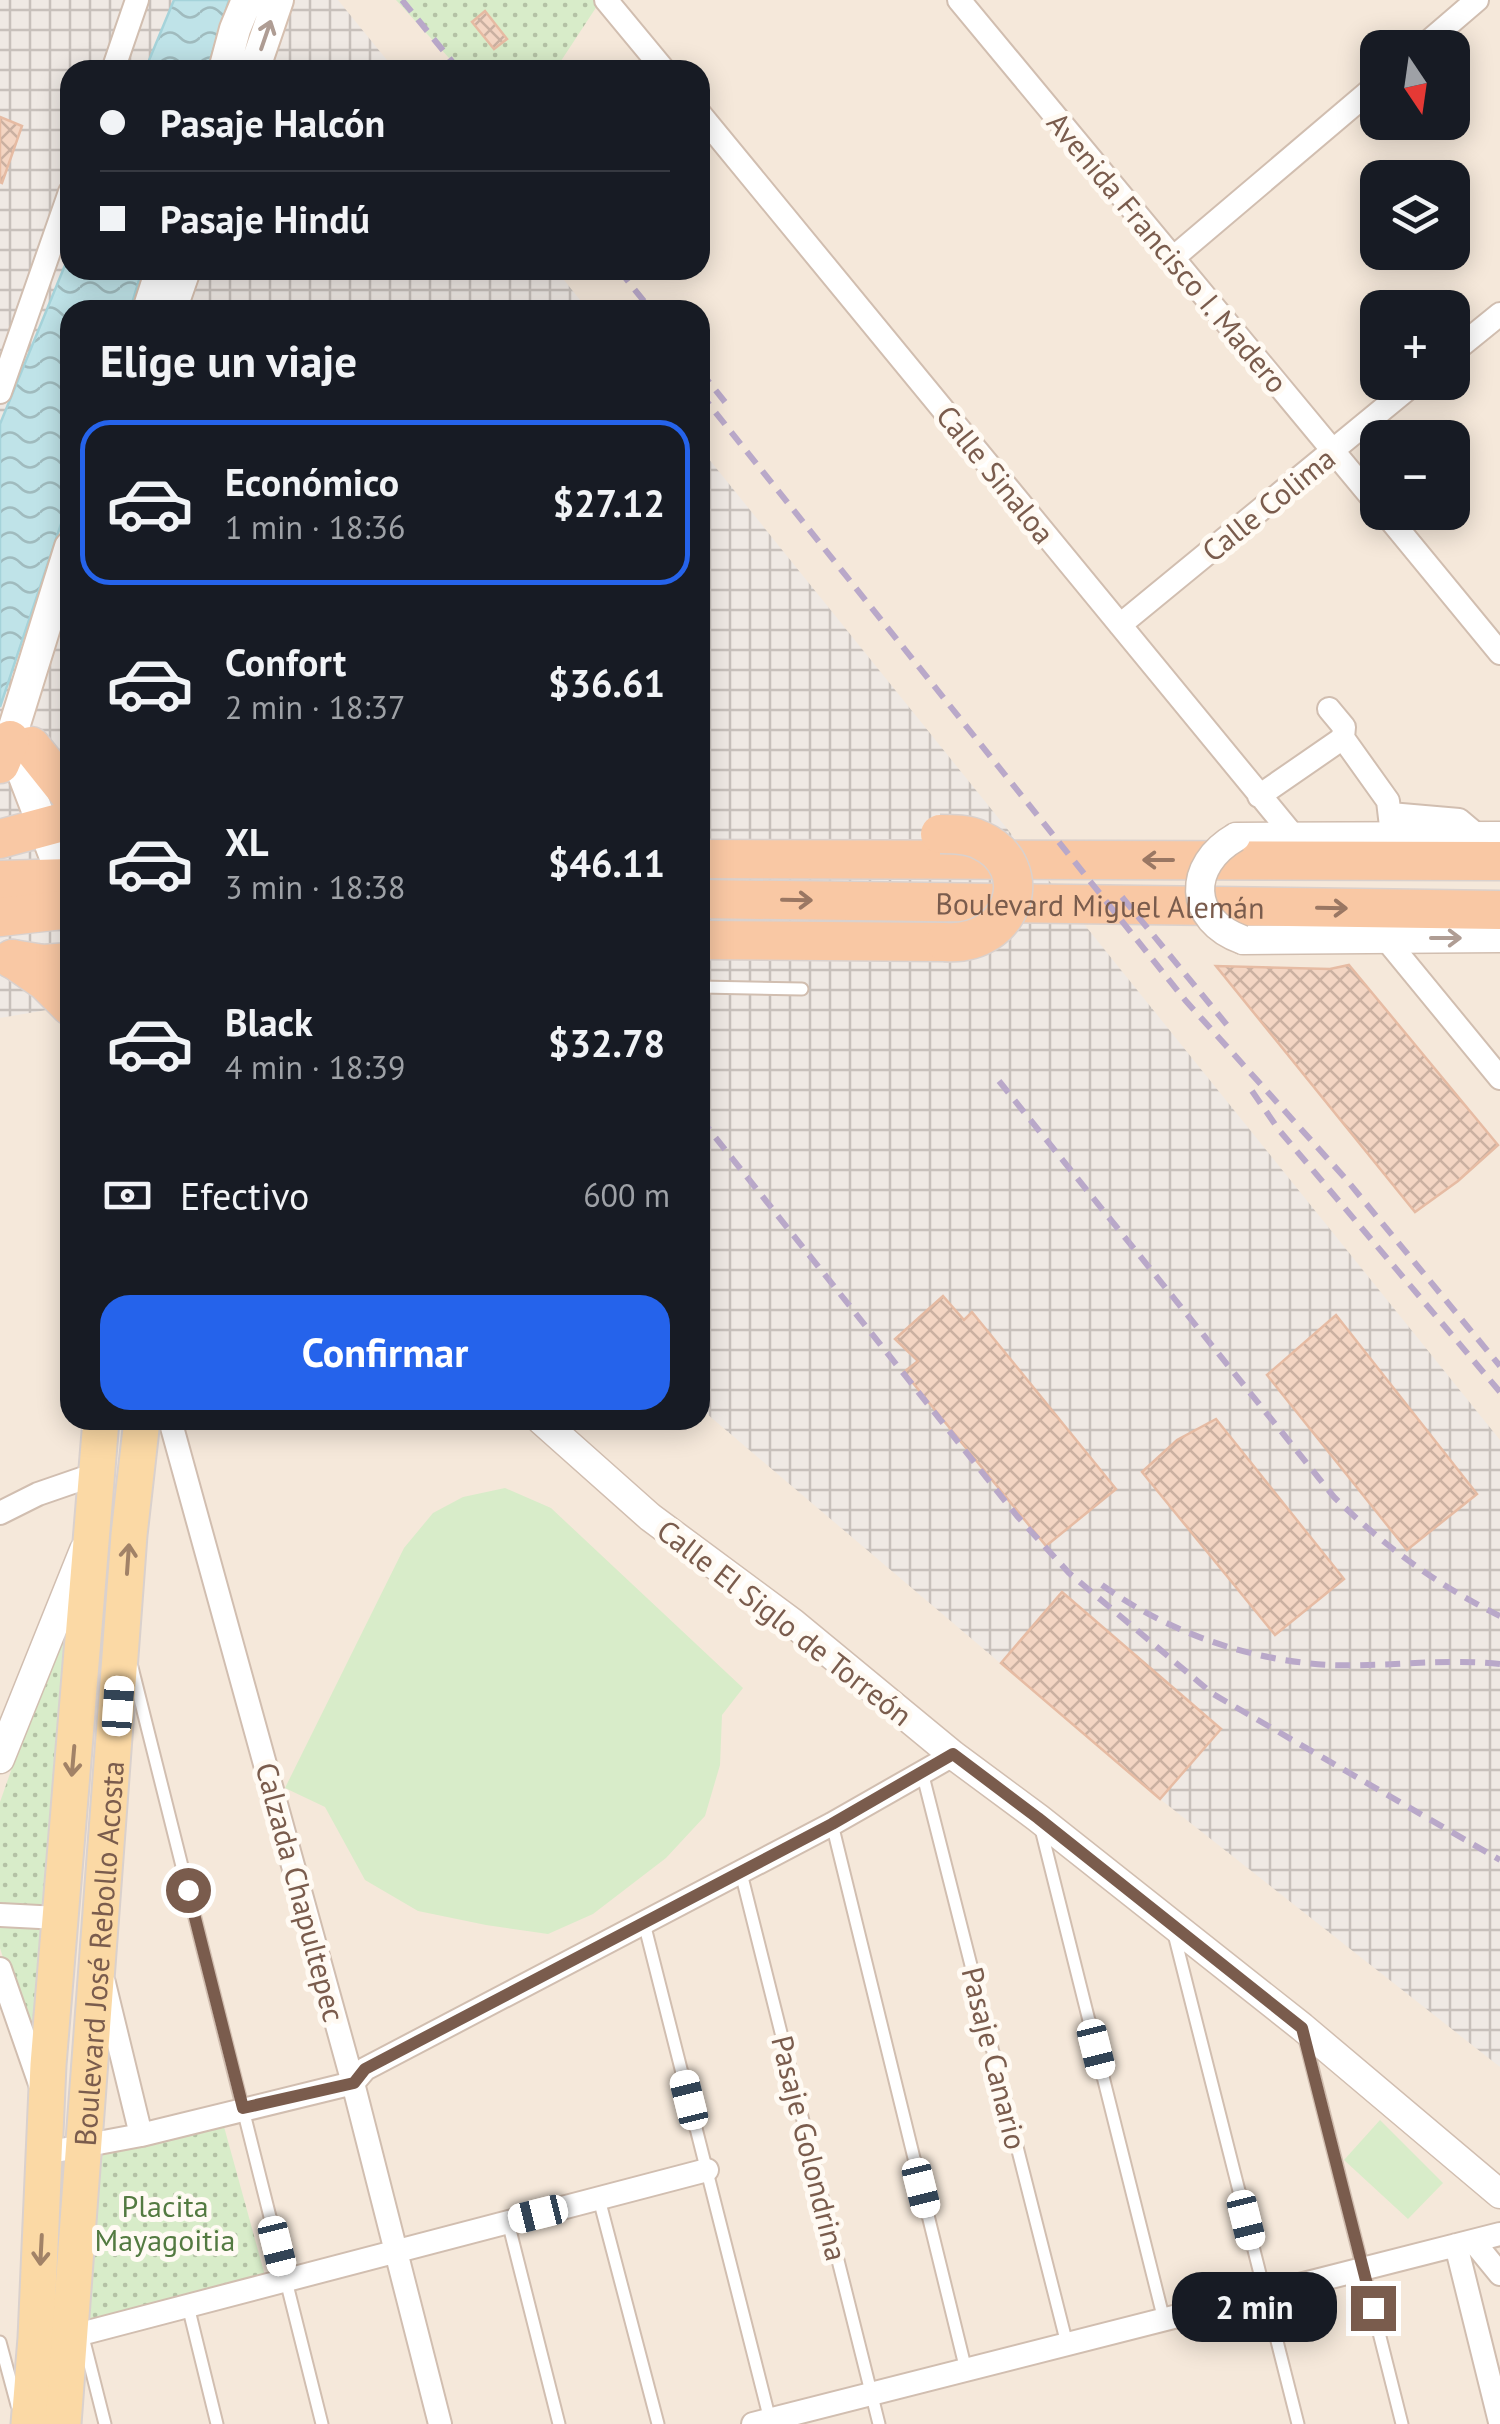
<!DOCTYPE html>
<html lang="es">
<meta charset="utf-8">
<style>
:root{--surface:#171b24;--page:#20242c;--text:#f1f3f6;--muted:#9ea1a6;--line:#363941;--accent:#2563eb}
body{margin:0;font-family:"PT Sans",sans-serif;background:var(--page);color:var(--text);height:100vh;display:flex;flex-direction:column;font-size:38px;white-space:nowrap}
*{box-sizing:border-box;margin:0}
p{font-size:32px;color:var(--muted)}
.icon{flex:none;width:55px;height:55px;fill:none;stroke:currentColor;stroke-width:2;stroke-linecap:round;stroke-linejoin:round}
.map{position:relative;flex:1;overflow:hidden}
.sheet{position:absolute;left:60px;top:300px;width:650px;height:1130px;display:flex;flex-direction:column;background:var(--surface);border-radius:30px;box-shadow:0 5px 25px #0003}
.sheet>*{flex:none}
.hud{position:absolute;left:60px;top:60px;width:650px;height:220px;border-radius:30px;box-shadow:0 5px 25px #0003;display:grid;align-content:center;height:220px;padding:0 40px;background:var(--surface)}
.needle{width:65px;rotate:167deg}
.fabs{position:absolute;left:1360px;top:30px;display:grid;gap:20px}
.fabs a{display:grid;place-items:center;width:110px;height:110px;border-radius:20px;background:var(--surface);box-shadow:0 5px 25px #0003;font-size:50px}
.end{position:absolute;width:45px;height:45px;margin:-22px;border:12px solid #7a5c4d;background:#fff;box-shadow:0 0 0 5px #fff}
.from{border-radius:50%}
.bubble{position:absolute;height:70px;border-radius:30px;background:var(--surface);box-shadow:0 5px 25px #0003;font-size:32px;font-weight:600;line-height:70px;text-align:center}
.car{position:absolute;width:30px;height:60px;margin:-30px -15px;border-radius:12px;box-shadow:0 0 8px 2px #0007;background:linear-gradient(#fff 24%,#345 0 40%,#fff 0 76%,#345 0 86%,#fff 0)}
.hud b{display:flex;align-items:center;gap:35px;height:95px;font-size:38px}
.hud b+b{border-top:2px solid var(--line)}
.hud i{width:25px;height:25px;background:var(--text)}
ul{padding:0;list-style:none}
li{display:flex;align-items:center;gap:30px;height:165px;margin:0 20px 15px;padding:0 20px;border:5px solid transparent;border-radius:30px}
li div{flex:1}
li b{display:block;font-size:38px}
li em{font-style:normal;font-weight:600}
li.selected{border-color:var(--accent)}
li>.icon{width:90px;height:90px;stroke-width:1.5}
h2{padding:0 40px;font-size:45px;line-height:120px}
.pay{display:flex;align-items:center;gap:25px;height:110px;padding:0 40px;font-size:38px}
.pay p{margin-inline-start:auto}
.action{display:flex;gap:20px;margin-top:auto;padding:20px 40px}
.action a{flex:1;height:115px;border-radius:30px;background:var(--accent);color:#fff;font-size:40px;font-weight:600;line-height:115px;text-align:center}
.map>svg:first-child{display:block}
.residential{fill:#f5e8da;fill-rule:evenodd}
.industrial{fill:url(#industrial-grid)}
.grass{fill:url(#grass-dots)}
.pitch{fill:#d8ecc9}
.water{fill:url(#water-waves);stroke:#a5d3da;stroke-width:2.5}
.building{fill:url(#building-cross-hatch);stroke:#e6bba3;stroke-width:2.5}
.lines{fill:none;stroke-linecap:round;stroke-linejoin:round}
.service-casing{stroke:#d1beb0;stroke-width:15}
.minor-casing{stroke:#d1beb0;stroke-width:26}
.tertiary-casing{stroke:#d1beb0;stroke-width:31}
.secondary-casing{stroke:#d6c0b0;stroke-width:34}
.primary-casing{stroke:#dad1cd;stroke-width:39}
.trunk-casing{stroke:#dad1cd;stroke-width:41}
.service{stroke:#fff;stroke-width:11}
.minor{stroke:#fff;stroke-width:22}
.tertiary{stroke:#fff;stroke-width:28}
.secondary{stroke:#fff;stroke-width:30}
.primary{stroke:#fbd9a5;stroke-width:35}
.trunk{stroke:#f9c8a4;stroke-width:38}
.rail{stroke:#b9a8c9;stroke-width:6;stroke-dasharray:15 10;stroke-linecap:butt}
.tertiary-bridge-casing{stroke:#d1beb0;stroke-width:31;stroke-linecap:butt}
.trunk-bridge-casing{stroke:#dad1cd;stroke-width:41;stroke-linecap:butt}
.tertiary-bridge{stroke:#fff;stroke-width:28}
.trunk-bridge{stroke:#f9c8a4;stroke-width:38}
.oneway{stroke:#af9d94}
.oneway2{stroke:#9a7763}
.oneway3{stroke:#a18267}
.route{stroke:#7a5c4d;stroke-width:12}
.labels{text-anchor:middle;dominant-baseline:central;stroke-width:10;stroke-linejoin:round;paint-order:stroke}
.street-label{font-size:30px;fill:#7a5c4d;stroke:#fffaf3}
.park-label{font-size:30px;fill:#537a41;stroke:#fffaf3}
</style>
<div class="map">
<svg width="1500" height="2424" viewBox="0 0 1500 2424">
<defs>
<pattern id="industrial-grid" width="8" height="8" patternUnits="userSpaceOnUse" patternTransform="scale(2.5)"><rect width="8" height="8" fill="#efe9e4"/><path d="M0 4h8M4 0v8" fill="none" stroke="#c7c0bb"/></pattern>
<pattern id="grass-dots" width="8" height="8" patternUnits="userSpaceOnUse" patternTransform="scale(2.5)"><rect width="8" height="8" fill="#d8ecc9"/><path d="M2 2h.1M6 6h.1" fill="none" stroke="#b4c2a5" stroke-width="1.8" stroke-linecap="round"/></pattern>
<pattern id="water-waves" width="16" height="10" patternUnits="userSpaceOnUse" patternTransform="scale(2.5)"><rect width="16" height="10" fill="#bfe3e8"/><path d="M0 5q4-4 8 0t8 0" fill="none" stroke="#a0bbbe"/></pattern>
<pattern id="building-cross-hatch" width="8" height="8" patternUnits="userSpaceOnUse" patternTransform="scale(2.5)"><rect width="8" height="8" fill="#f3d5c3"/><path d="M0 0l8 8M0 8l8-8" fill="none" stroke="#cab0a1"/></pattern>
</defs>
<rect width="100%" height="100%" fill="#fdf6ec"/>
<path class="residential" d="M 0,0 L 1500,0 L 1500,2424 L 0,2424 ZM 1378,48 L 1452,48 L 1452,122 L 1378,122 ZM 70,70 L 700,70 L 700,270 L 70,270 ZM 1378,178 L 1452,178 L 1452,252 L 1378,252 ZM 1378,308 L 1452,308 L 1452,382 L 1378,382 ZM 70,310 L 700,310 L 700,1420 L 70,1420 ZM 1378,438 L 1452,438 L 1452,512 L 1378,512 Z"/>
<path class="industrial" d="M 0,0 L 338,0 L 395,70 L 70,70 L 70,270 L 556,270 L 588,310 L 70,310 L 70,1006 L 0,1018 Z
M 700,448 L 1500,1440 L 1500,2067 L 1160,1799 L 700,1408 Z"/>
<path class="grass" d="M 396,0 L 597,0 L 599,3 L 555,70 L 460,70 Z
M 80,1575 L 36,2063 L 0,1948 L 0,1802 Z
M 223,2123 L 267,2283 L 72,2331 L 87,2153 Z"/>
<path class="pitch" d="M 505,1488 L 551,1508 L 743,1688 L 722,1715 L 720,1765 L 705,1816 L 666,1858 L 593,1914 L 548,1934 L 486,1925 L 418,1911 L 365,1880 L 325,1807 L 285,1788 L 404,1548 L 433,1513 L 463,1497 Z
M 1380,2120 L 1443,2183 L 1408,2219 L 1344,2160 Z"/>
<path class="water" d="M 174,0 L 229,0 L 207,70 L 145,70 Z
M 70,253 L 70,270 L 142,270 L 130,310 L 70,310 L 70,497 L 0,707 L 0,424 Z"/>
<path class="building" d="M 485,11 L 507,39 L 494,49 L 472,22 Z
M 0,117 L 22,126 L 2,183 L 0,182 Z
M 1349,965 L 1498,1145 L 1458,1181 L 1415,1212 L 1216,966 L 1330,969 Z
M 943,1296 L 964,1320 L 972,1312 L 1116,1489 L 1046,1546 L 904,1372 L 918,1361 L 895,1339 Z
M 1336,1315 L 1477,1494 L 1407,1550 L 1267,1375 Z
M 1216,1419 L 1344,1579 L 1275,1635 L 1142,1472 L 1177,1440 Z
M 1062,1592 L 1221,1729 L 1160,1799 L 1001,1663 Z"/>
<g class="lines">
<defs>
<path id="service" d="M 700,987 L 802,989
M 132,1667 L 322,2424
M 922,1772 L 1067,2344
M 832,1824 L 966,2370
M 1041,1829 L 1164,2320
M 741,1873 L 879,2424
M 644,1923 L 770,2420
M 1174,1934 L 1298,2424
M 1304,2035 L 1402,2424
M 599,2199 L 658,2424
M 508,2222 L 559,2424
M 188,2306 L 217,2424
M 83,2337 L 105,2424
M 0,2342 L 17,2405"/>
<path id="minor" d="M 606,0 L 664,70
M 959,0 L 1378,505
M 1421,48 L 1477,0
M 113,70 L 137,0
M 700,114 L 1292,834
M 1173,258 L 1378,84
M 1452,353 L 1500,314
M 0,392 L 70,192
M 1384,512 L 1500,653
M 1120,625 L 1416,382
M 1329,709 L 1344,727 L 1343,738 L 1388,801 L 1392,835
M 1259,796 L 1343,738
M 1390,814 L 1459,820 L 1478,836
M 1385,938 L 1500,1078
M 170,1420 L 353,2083 L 440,2424
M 0,1513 L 38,1494 L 96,1474
M 0,1915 L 59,1918
M 0,1969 L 40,2084
M 104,1983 L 141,2135
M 45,2153 L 141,2135 L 353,2083 L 365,2069 L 832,1824 L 953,1755
M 1473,2241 L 1500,2274
M 1456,2245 L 1500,2422
M 69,2337 L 707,2170
M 753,2424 L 1500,2234"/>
<path id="tertiary" d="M 1236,837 L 1500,836
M 1243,940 L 1500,938
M 541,1420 L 650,1517 L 793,1623 L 953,1755 L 1038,1818 L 1302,2027 L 1500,2194
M 0,1759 L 84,1550"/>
<path id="secondary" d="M 224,70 L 235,29 L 247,0
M 254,70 L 278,0
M 148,310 L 161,270
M 171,310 L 185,270
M 63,878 L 10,740 L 70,547"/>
<g id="primary">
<path d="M 29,2424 L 36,2338 L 48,2065 L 101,1420"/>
<path id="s1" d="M 63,2424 L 129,1535 L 142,1420"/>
</g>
<g id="trunk">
<path d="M 31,746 L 70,795"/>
<path d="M 0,764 L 10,740"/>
<path d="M 0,839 L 70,820"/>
<path d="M 700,859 L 1500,861"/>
<path d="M 0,880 L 70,878"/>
<path id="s2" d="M 700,899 L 1500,910"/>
<path d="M 0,917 L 70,909"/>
<path d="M 700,940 L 945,942"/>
<path d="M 12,959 L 43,964 L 70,962"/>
<path d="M 13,959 L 46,982 L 70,1006"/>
</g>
</defs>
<use href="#service" class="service-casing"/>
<use href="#minor" class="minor-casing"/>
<use href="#tertiary" class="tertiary-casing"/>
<use href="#secondary" class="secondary-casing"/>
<use href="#primary" class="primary-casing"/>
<use href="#trunk" class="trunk-casing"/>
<use href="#service" class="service"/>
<use href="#minor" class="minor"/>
<use href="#tertiary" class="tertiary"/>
<use href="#secondary" class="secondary"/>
<use href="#primary" class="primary"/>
<use href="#trunk" class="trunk"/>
<path class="rail" d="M 402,0 L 459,70
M 619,270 L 651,310
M 700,371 L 725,402
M 700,393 L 1185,1000 L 1345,1178 L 1500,1366
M 1122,897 L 1227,1025
M 999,1081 L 1334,1497 C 1384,1546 1437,1585 1500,1616
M 1252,1091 L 1279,1130 L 1500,1392
M 700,1118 L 1017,1516 L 1069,1573 L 1213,1694 L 1500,1860
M 1102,1585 C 1167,1632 1250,1661 1331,1665 C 1388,1667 1443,1658 1500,1664"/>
<defs>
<path id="tertiary-bridge" d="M 1236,837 C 1187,865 1187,920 1243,940"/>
<path id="trunk-bridge" d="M 940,834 C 953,834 968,834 980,840 C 1039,866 1014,947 945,942"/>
</defs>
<use href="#tertiary-bridge" class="tertiary-bridge-casing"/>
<use href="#trunk-bridge" class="trunk-bridge-casing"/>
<use href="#tertiary-bridge" class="tertiary-bridge"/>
<use href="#trunk-bridge" class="trunk-bridge"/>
</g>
<defs><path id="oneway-shaft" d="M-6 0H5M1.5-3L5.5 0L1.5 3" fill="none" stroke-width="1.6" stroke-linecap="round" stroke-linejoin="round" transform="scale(2.5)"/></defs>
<g class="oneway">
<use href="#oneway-shaft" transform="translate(266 35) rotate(-71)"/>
<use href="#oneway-shaft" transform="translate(1446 938)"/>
</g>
<g class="oneway2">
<use href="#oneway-shaft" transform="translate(1158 860) rotate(-180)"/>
<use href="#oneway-shaft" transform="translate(797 900) rotate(1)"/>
<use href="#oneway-shaft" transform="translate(1332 908) rotate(1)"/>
</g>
<g class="oneway3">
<use href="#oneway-shaft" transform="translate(128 1559) rotate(-86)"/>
<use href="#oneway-shaft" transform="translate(73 1761) rotate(95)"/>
<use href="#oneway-shaft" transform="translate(41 2250) rotate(93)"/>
</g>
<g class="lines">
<path class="route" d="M 188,1890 L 243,2108 L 354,2083 L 365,2069 L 832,1824 L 953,1754 L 1038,1818 L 1302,2028 L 1373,2308"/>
</g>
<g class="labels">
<g class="street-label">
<text transform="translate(1168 252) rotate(50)">Avenida Francisco I. Madero</text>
<text transform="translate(996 474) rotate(51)">Calle Sinaloa</text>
<text transform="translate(1268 504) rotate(-39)">Calle Colima</text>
<text stroke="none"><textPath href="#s2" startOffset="400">Boulevard Miguel Alemán</textPath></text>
<text transform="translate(785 1622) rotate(38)">Calle El Siglo de Torreón</text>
<text transform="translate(301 1892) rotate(75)">Calzada Chapultepec</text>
<text stroke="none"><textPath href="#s1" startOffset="472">Boulevard José Rebollo Acosta</textPath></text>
<text transform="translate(995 2058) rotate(76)">Pasaje Canario</text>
<text transform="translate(810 2148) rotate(76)">Pasaje Golondrina</text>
</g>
<g class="park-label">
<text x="165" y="2205">Placita<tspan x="165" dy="34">Mayagoitia</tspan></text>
</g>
</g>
</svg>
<div class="fabs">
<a><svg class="needle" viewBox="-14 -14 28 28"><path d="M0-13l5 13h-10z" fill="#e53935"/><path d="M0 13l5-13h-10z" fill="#9ea1a6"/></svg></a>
<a><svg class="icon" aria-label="layers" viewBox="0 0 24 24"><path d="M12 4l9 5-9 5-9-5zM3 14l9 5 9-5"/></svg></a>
<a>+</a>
<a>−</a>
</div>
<i class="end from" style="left:188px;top:1890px"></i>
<i class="end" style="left:1373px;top:2308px"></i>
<div class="bubble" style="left:1172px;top:2272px;width:165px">2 min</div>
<i class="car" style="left:118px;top:1706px;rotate:4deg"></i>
<i class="car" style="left:1096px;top:2049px;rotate:166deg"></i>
<i class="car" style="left:689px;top:2100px;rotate:346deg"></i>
<i class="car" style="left:921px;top:2188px;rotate:166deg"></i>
<i class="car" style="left:538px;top:2214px;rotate:256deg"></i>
<i class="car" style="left:1246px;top:2220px;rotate:166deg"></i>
<i class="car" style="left:277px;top:2246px;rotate:166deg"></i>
<div class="hud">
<b><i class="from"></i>Pasaje Halcón</b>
<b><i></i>Pasaje Hindú</b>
</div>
<section class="sheet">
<h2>Elige un viaje</h2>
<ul>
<li class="selected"><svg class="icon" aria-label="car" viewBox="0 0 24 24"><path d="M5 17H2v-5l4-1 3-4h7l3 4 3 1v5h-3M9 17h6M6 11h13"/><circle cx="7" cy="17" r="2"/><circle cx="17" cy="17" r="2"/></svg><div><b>Económico</b><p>1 min · 18:36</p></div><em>$27.12</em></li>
<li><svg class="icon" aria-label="car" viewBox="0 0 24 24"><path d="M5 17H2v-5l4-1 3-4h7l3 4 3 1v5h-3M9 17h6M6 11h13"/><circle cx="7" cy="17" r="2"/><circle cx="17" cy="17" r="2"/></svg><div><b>Confort</b><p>2 min · 18:37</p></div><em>$36.61</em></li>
<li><svg class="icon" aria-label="car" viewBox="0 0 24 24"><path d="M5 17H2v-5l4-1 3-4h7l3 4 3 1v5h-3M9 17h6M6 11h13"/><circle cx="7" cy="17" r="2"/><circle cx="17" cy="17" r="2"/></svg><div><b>XL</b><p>3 min · 18:38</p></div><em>$46.11</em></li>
<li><svg class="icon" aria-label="car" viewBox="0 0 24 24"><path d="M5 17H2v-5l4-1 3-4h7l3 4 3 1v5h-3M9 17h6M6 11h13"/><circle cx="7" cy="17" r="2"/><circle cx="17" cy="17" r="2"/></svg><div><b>Black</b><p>4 min · 18:39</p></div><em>$32.78</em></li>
</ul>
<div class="pay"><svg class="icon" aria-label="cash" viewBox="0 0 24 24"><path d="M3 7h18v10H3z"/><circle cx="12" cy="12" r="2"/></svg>Efectivo<p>600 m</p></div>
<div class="action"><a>Confirmar</a></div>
</section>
</div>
